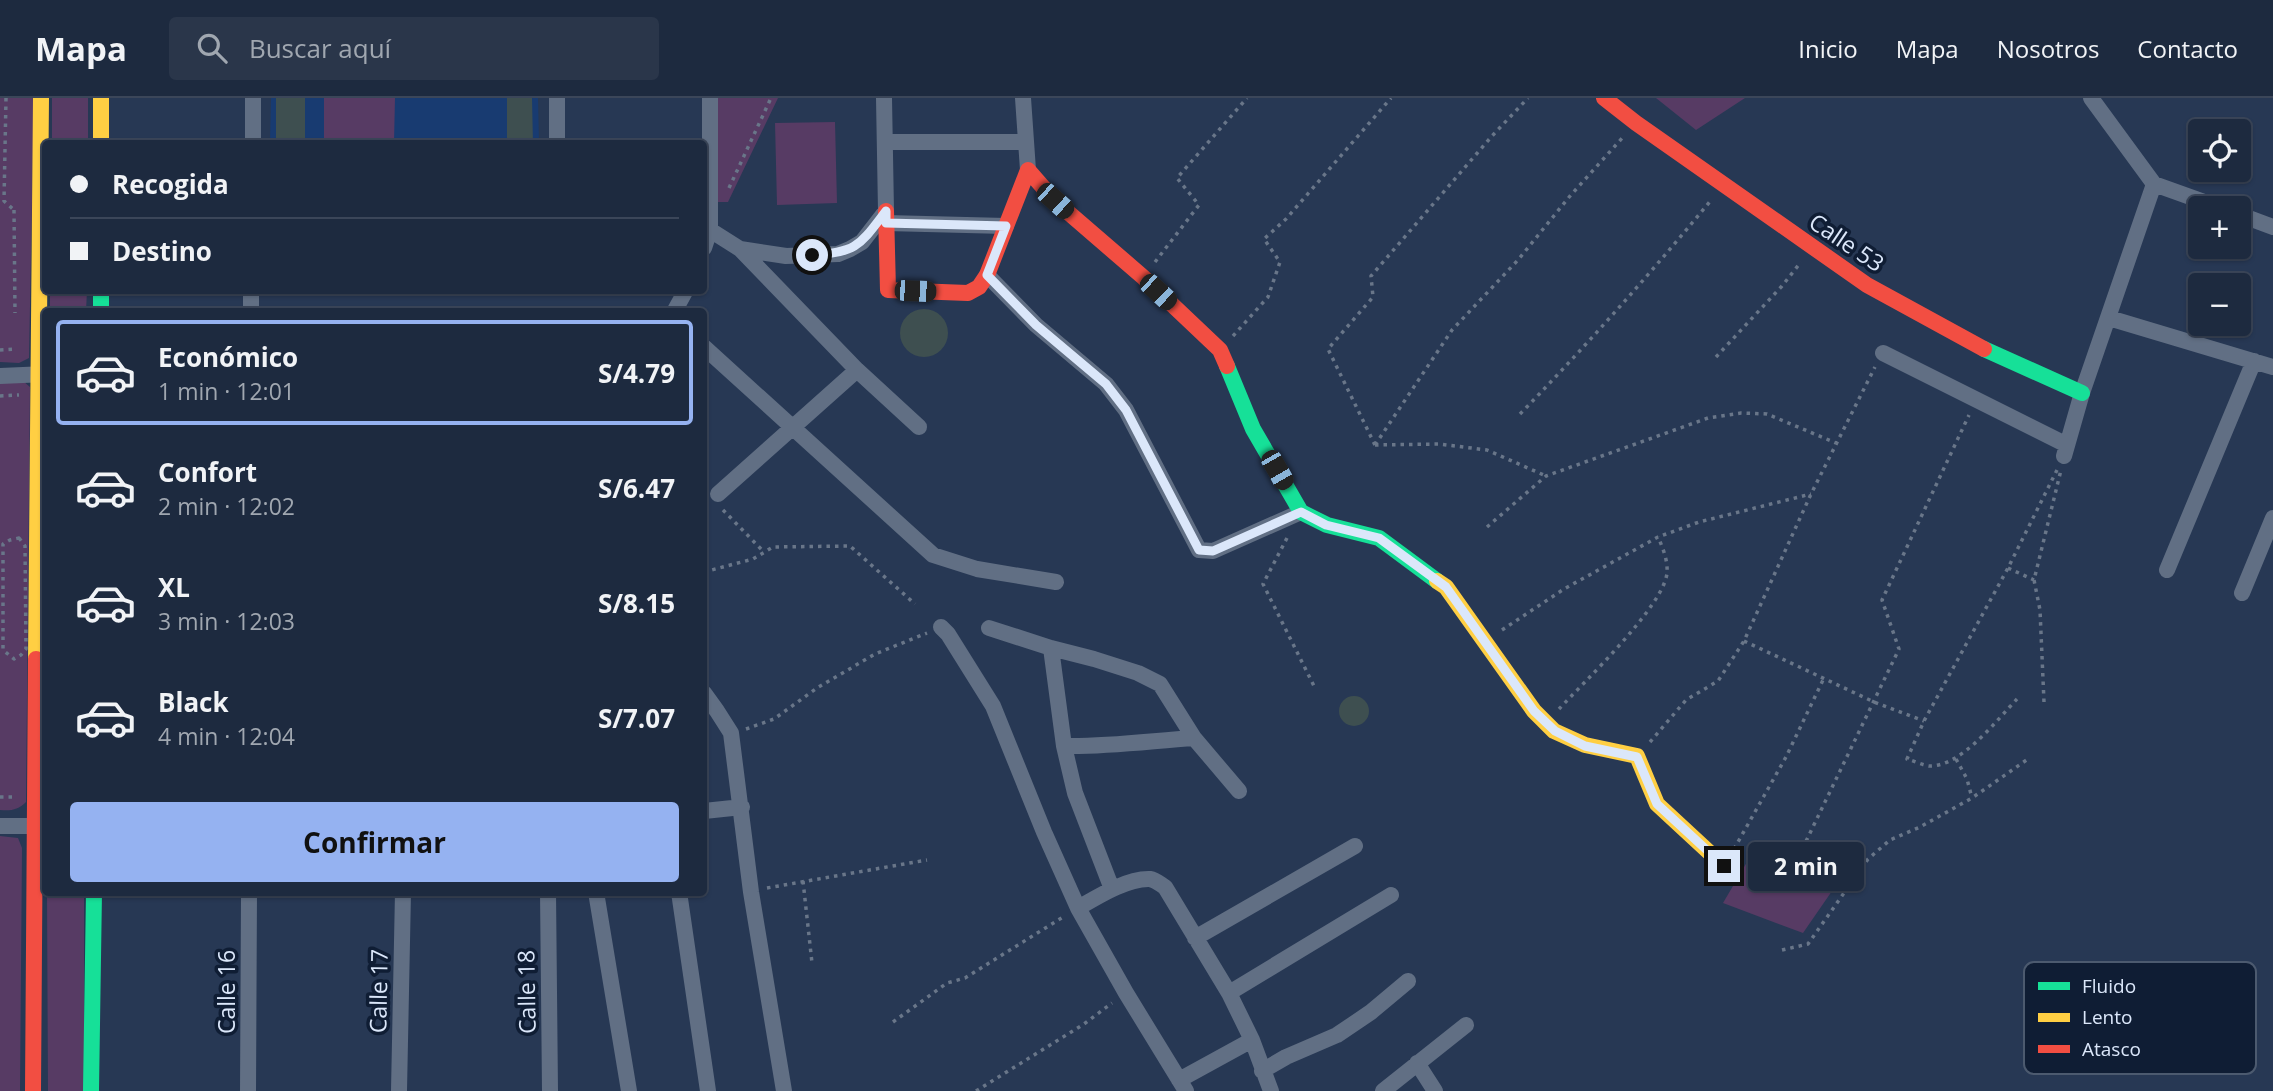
<!DOCTYPE html>
<html lang="es">
<meta charset="utf-8">
<style>
:root{--surface:#1d2a3f;--page:#2a364a;--text:#f1f3f6;--muted:#a0a7b0;--line:#3b4659;--accent:#95b2f1}
body{margin:0;font-family:"Open Sans",sans-serif;background:var(--page);color:var(--text);height:100vh;display:flex;flex-direction:column;font-size:26px;white-space:nowrap}
*{box-sizing:border-box;margin:0}
p{font-size:23px;color:var(--muted)}
.icon{flex:none;width:38px;height:38px;fill:none;stroke:currentColor;stroke-width:2;stroke-linecap:round;stroke-linejoin:round}
.map{position:relative;flex:1;overflow:hidden}
.drawer{position:absolute;left:42px;top:210px;width:665px;height:588px;display:flex;flex-direction:column;background:var(--surface);border-radius:7px;box-shadow:0 2px 5px #0004,0 0 0 2px var(--line)}
.drawer>*{flex:none}
.top-card{position:absolute;left:42px;top:42px;width:665px;height:154px;border-radius:7px;box-shadow:0 2px 5px #0004,0 0 0 2px var(--line);display:grid;align-content:center;height:154px;padding:0 28px;background:var(--surface)}
.buttons{position:absolute;left:2188px;top:21px;display:grid;gap:14px}
.buttons a{display:grid;place-items:center;width:63px;height:63px;border-radius:7px;background:var(--surface);box-shadow:0 2px 5px #0004,0 0 0 2px var(--line);font-size:35px}
.end{position:absolute;width:32px;height:32px;margin:-16px;border:9px solid #dbe7fa;background:#111;box-shadow:0 0 0 4px #111}
.from{border-radius:50%}
.bubble{position:absolute;height:49px;border-radius:7px;background:var(--surface);box-shadow:0 2px 5px #0004,0 0 0 2px var(--line);font-size:23px;font-weight:700;line-height:49px;text-align:center}
.car{position:absolute;width:21px;height:42px;margin:-21px -10px;border-radius:9px;box-shadow:0 0 5px 2px #0007;background:linear-gradient(#222 24%,#8ab4d8 0 40%,#222 0 76%,#8ab4d8 0 86%,#222 0)}
.top-card b{display:flex;align-items:center;gap:24px;height:66px;font-size:26px}
.top-card b+b{border-top:2px solid var(--line)}
.top-card i{width:18px;height:18px;background:var(--text)}
ul{padding:12px 0 0;list-style:none}
li{display:flex;align-items:center;gap:21px;height:105px;margin:0 14px 10px;padding:0 14px;border:4px solid transparent;border-radius:7px}
li div{flex:1}
li b{display:block;font-size:26px}
li em{font-style:normal;font-weight:700}
li.selected{border-color:var(--accent)}
li>.icon{width:63px;height:63px;stroke-width:1.5}
.cta{display:flex;gap:14px;margin-top:auto;padding:14px 28px}
.cta a{flex:1;height:80px;border-radius:7px;background:var(--accent);color:#111;font-size:28px;font-weight:700;line-height:80px;text-align:center}
header{display:flex;align-items:center;gap:42px;box-sizing:border-box;height:98px;padding:0 35px;background:var(--surface);border-bottom:2px solid var(--line)}
header strong{font-size:33px}
nav{display:flex;gap:38px;margin-inline-start:auto;font-size:24px}
.search{width:490px;height:63px;background:var(--page);display:flex;align-items:center;gap:18px;box-sizing:border-box;padding:0 24px;border-radius:7px;color:var(--muted);font-size:26px}
.map>svg:first-child{display:block}
.built{fill:#183b71}
.green{fill:#573b64}
.building{fill:#3e4f50}
.lines{fill:none;stroke-linecap:round;stroke-linejoin:round}
.path{stroke:#697689;stroke-width:3.5;stroke-dasharray:3.5 5;stroke-linecap:butt}
.street{stroke:#616f84;stroke-width:16}
.fast{stroke:#16e098;stroke-width:16}
.slow{stroke:#ffcf43;stroke-width:16}
.jam{stroke:#f24e42;stroke-width:16}
.route{stroke:#dbe7fa;stroke-width:9}
.labels{text-anchor:middle;dominant-baseline:central;stroke-width:7;stroke-linejoin:round;paint-order:stroke}
.street-label{font-size:23px;fill:#dbe7fa;stroke:#0f1d34}
.key{fill:#0f1d34;stroke:#4c5a6f;stroke-width:2}
.key-label{font-size:19px;fill:#dbe7fa}
</style>
<header>
<strong>Mapa</strong>
<div class="search"><svg class="icon" aria-label="search" viewBox="0 0 24 24"><circle cx="10" cy="10" r="6"/><path d="M15 15l6 6"/></svg>Buscar aquí</div>
<nav><a>Inicio</a><a>Mapa</a><a>Nosotros</a><a>Contacto</a></nav>
</header>
<div class="map">
<svg width="2273" height="993" viewBox="0 0 2273 993">
<rect width="100%" height="100%" fill="#273854"/>
<path class="built" d="M 271,0 L 538,0 L 539,45 L 270,45 Z"/>
<path class="green" d="M 0,0 L 34,0 L 29,260 L 19,265 L 0,264 Z
M 52,0 L 88,0 L 88,45 L 52,46 Z
M 324,0 L 395,0 L 394,45 L 324,45 Z
M 716,0 L 778,0 L 728,104 L 718,104 Z
M 1656,0 L 1745,0 L 1696,32 Z
M 835,24 L 837,105 L 777,107 L 775,25 Z
M 50,193 L 87,193 L 86,213 L 50,214 Z
M 0,283 L 23,283 L 30,289 L 26,704 C 18,712 11,713 0,712 Z
M 0,738 L 18,740 L 22,750 L 20,993 L 0,993 Z
M 1750,759 L 1832,793 L 1803,835 L 1723,805 Z
M 47,795 L 84,795 L 84,993 L 48,993 Z"/>
<path class="building" d="M 276,0 L 305,0 L 305,46 L 276,46 Z
M 507,0 L 532,0 L 533,46 L 507,46 Z
M900 235a24 24 0 1 1 48 0a24 24 0 1 1-48 0Z
M1339 613a15 15 0 1 1 30 0a15 15 0 1 1-30 0Z"/>
<g class="lines">
<path class="path" d="M 6,0 L 4,103 L 14,112
M 729,90 L 771,0
M 14,112 L 15,215
M 1155,164 L 1199,107 L 1177,80 L 1247,0
M 1233,238 L 1268,199 L 1280,164 L 1264,141 L 1286,121 L 1391,0
M 0,252 L 17,251
M 1716,259 L 1782,188 L 1801,164
M 0,298 L 19,297
M 1520,316 C 1587,247 1651,175 1712,101
M 1375,347 L 1328,251 L 1373,199 L 1371,178 L 1492,38 L 1528,0
M 1375,347 L 1452,232 L 1518,162 L 1570,98 L 1624,38
M 1375,347 L 1439,346 L 1487,352 L 1546,378
M 723,412 L 764,454
M 1487,429 L 1546,378 L 1708,320 L 1741,315 L 1767,316 L 1836,345
M 19,440 L 25,448 L 26,551 L 21,557 L 14,561 L 3,552 L 3,446 L 10,442 Z
M 1287,440 L 1263,486 L 1314,588
M 2008,470 L 2034,482
M 704,474 L 753,461 L 773,449 L 850,448 L 915,506
M 1502,532 L 1564,491 L 1658,439 L 1699,424 L 1811,396
M 1744,543 L 1874,604 L 1924,623
M 2017,601 C 1996,623 1961,669 1929,668 C 1922,667 1914,663 1907,661 L 1924,623 L 2008,470 L 2057,372
M 2044,604 L 2040,512 L 2034,482 L 2061,372
M 1559,611 C 1583,585 1664,508 1667,475 C 1668,463 1663,450 1658,439
M 746,631 L 774,621 L 817,590 L 875,556 L 927,535
M 1650,644 L 1686,602 L 1718,583 L 1744,543 L 1811,396 L 1875,269
M 1956,661 L 1967,681 L 1972,700
M 0,699 L 16,699
M 1734,751 L 1786,659 L 1824,580
M 1795,766 L 1899,551 L 1882,502 L 1969,317
M 803,783 L 812,865
M 767,790 L 927,762
M 1782,852 L 1808,846 L 1868,761 L 1890,742 L 1920,729 L 1972,700 L 2028,661
M 893,924 L 947,885 L 965,880 L 1063,819
M 976,993 L 1084,926 L 1112,905"/>
<path class="street" d="M 1023,0 L 1028,72
M 2091,0 L 2154,86 L 2221,110
M 885,44 L 1026,44
M 253,46 L 253,0
M 557,46 L 557,0
M 2238,116 L 2273,129
M 886,125 L 1006,128
M 704,132 L 710,132 L 740,151 L 786,158 L 838,156 L 850,151 L 862,144 L 886,113 L 884,0
M 704,150 L 710,132 L 710,0
M 740,151 L 857,272 L 919,329
M 987,177 L 1036,227 L 1106,286 L 1126,312 L 1199,452 L 1213,453 L 1301,414
M 251,214 L 251,192
M 674,214 L 686,192
M 2109,220 L 2273,269
M 704,249 L 933,457 L 977,471 L 1056,484
M 1883,255 L 2067,347
M 0,278 L 46,276
M 2064,358 L 2082,295 L 2154,86
M 718,396 L 857,272
M 2167,472 L 2254,263
M 2242,495 L 2273,420
M 941,529 L 948,536 L 993,608 L 1044,734 L 1078,810 L 1126,895 L 1186,993
M 989,530 L 1051,550 L 1094,561 L 1138,575 L 1160,586 L 1194,640 L 1239,693
M 1051,550 L 1064,648 L 1075,695 L 1112,791
M 704,595 L 717,613 L 731,635 L 751,794 L 784,993
M 1064,648 C 1107,649 1150,643 1194,640
M 704,713 L 742,709
M 0,728 L 43,728
M 548,794 L 550,993
M 596,794 L 629,993
M 679,794 L 708,993
M 1078,810 C 1097,799 1127,780 1150,781 C 1156,782 1160,786 1165,789 L 1229,895 L 1252,942 L 1271,993
M 1195,840 L 1355,748
M 1229,895 L 1391,797
M 1417,965 L 1435,993
M 1262,973 L 1286,959 L 1337,937 L 1371,914 L 1408,883
M 1179,982 L 1252,942
M 248,993 L 249,794
M 399,993 L 403,794
M 1383,993 L 1466,927"/>
<path class="fast" d="M 101,192 L 101,214
M 1984,251 L 2082,295
M 1227,268 L 1253,331 L 1301,414 L 1327,427 L 1379,440 L 1437,483
M 91,993 L 94,794"/>
<path class="slow" d="M 101,0 L 101,46
M 1437,483 L 1446,489 L 1534,613 L 1554,633 L 1585,647 L 1637,658 L 1657,706 L 1724,768
M 36,561 L 41,0"/>
<path class="jam" d="M 1604,0 L 1636,25 L 1867,187 L 1984,251
M 886,113 L 888,192 L 968,195 L 979,189 L 987,177 L 1028,72 L 1055,103 L 1143,179 L 1220,252 L 1227,268
M 33,993 L 36,561"/>
</g>
<g class="lines">
<path class="route" d="M 812,157 C 857,155 860,147 886,113 L 886,125 L 1006,128 L 987,177 L 1036,227 L 1106,286 L 1126,312 L 1199,452 L 1213,453 L 1301,414 L 1326,427 L 1379,440 L 1446,489 L 1534,613 L 1555,633 L 1585,648 L 1637,659 L 1657,706 L 1724,768"/>
</g>
<g class="labels">
<g class="street-label">
<text transform="translate(1847 144) rotate(34)">Calle 53</text>
<text transform="translate(378 893) rotate(-89)">Calle 17</text>
<text transform="translate(226 894) rotate(-90)">Calle 16</text>
<text transform="translate(526 894) rotate(-91)">Calle 18</text>
</g>
</g>
<rect x="2024" y="864" width="232" height="112" rx="10" class="key"/>
<rect x="2038" y="884" width="32" height="8" fill="#16e098"/>
<rect x="2038" y="915" width="32" height="9" fill="#ffcf43"/>
<rect x="2038" y="947" width="32" height="8" fill="#f24e42"/>
<g class="key-label">
<text x="2082" y="895">Fluido</text>
<text x="2082" y="926">Lento</text>
<text x="2082" y="958">Atasco</text>
</g>
</svg>
<div class="buttons">
<a><svg class="icon" aria-label="locate" viewBox="0 0 24 24"><circle cx="12" cy="12" r="6"/><path d="M12 2v4M12 18v4M2 12h4M18 12h4"/></svg></a>
<a>+</a>
<a>−</a>
</div>
<i class="end from" style="left:812px;top:157px"></i>
<i class="end" style="left:1724px;top:768px"></i>
<div class="bubble" style="left:1748px;top:744px;width:116px">2 min</div>
<i class="car" style="left:1055px;top:103px;rotate:132deg"></i>
<i class="car" style="left:915px;top:193px;rotate:92deg"></i>
<i class="car" style="left:1158px;top:194px;rotate:133deg"></i>
<i class="car" style="left:1277px;top:372px;rotate:150deg"></i>
<div class="top-card">
<b><i class="from"></i>Recogida</b>
<b><i></i>Destino</b>
</div>
<section class="drawer">
<ul>
<li class="selected"><svg class="icon" aria-label="car" viewBox="0 0 24 24"><path d="M5 17H2v-5l4-1 3-4h7l3 4 3 1v5h-3M9 17h6M6 11h13"/><circle cx="7" cy="17" r="2"/><circle cx="17" cy="17" r="2"/></svg><div><b>Económico</b><p>1 min · 12:01</p></div><em>S/4.79</em></li>
<li><svg class="icon" aria-label="car" viewBox="0 0 24 24"><path d="M5 17H2v-5l4-1 3-4h7l3 4 3 1v5h-3M9 17h6M6 11h13"/><circle cx="7" cy="17" r="2"/><circle cx="17" cy="17" r="2"/></svg><div><b>Confort</b><p>2 min · 12:02</p></div><em>S/6.47</em></li>
<li><svg class="icon" aria-label="car" viewBox="0 0 24 24"><path d="M5 17H2v-5l4-1 3-4h7l3 4 3 1v5h-3M9 17h6M6 11h13"/><circle cx="7" cy="17" r="2"/><circle cx="17" cy="17" r="2"/></svg><div><b>XL</b><p>3 min · 12:03</p></div><em>S/8.15</em></li>
<li><svg class="icon" aria-label="car" viewBox="0 0 24 24"><path d="M5 17H2v-5l4-1 3-4h7l3 4 3 1v5h-3M9 17h6M6 11h13"/><circle cx="7" cy="17" r="2"/><circle cx="17" cy="17" r="2"/></svg><div><b>Black</b><p>4 min · 12:04</p></div><em>S/7.07</em></li>
</ul>
<div class="cta"><a>Confirmar</a></div>
</section>
</div>
